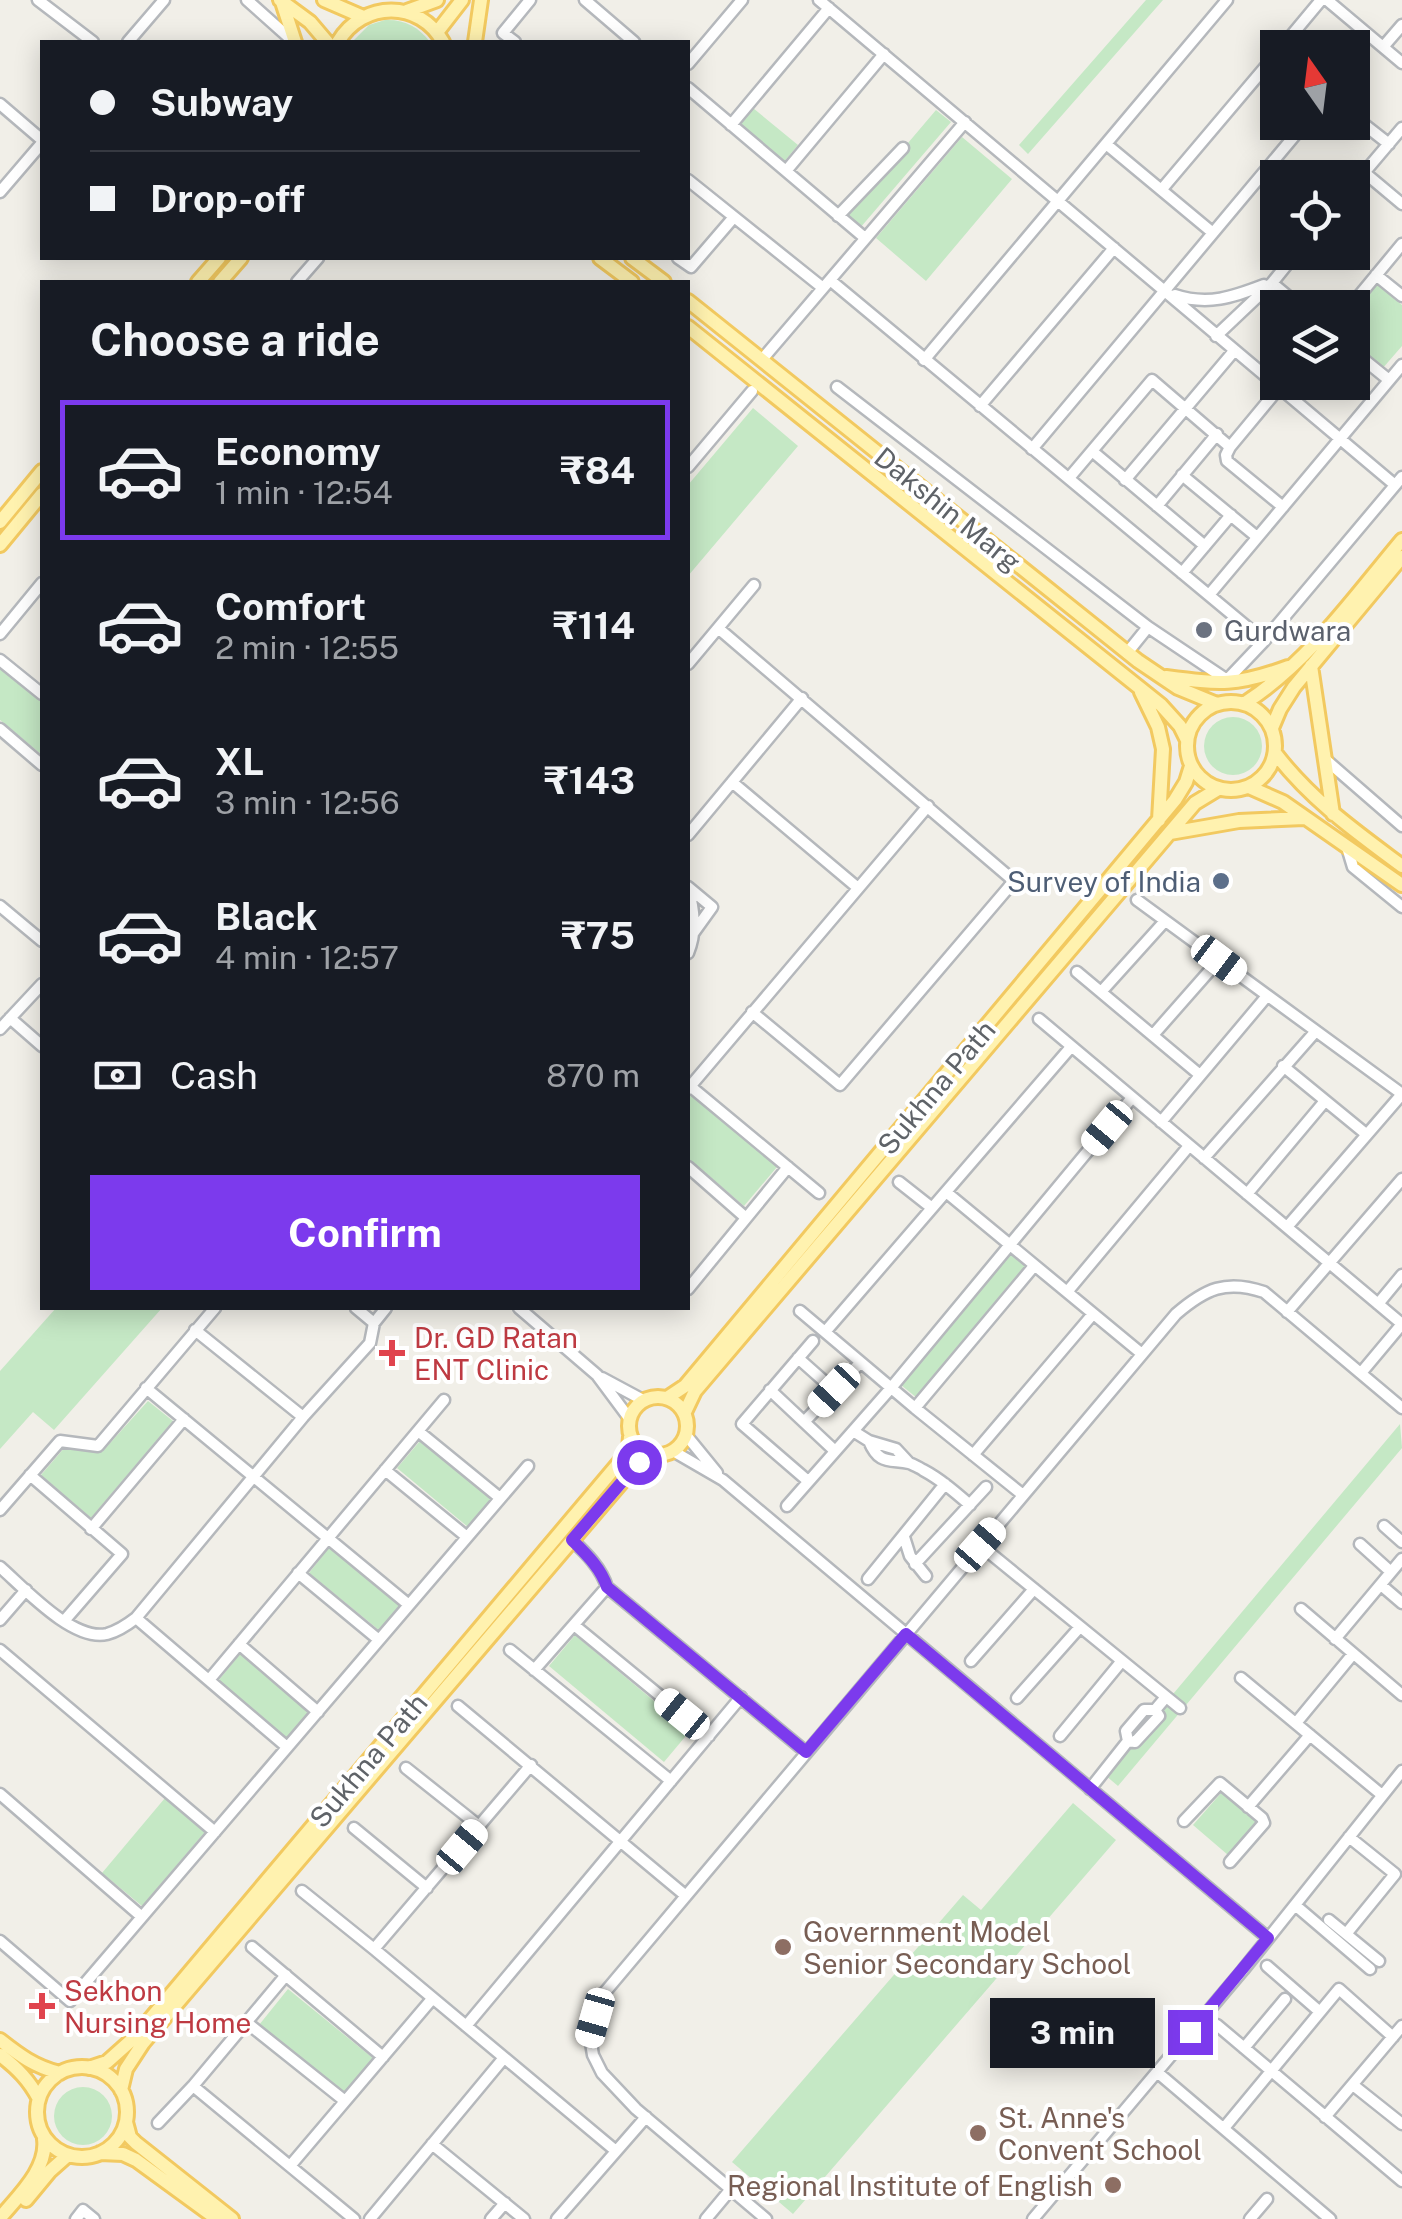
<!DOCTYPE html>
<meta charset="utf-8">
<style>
:root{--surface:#171b24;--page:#242831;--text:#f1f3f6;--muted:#9ea1a6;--line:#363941;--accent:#7c3aed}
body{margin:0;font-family:"Public Sans",sans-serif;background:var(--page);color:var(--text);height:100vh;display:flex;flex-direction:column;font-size:38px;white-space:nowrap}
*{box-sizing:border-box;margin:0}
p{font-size:32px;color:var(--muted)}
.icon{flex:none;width:55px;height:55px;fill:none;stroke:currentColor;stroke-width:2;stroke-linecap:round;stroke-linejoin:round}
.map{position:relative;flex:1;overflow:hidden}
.drawer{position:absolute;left:40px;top:280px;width:650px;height:1030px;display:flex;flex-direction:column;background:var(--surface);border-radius:0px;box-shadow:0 5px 25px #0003}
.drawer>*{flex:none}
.hud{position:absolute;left:40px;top:40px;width:650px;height:220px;border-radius:0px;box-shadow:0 5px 25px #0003;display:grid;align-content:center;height:220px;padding:0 50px;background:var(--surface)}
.needle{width:65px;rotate:346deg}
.fabs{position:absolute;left:1260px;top:30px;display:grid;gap:20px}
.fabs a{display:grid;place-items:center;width:110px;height:110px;border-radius:0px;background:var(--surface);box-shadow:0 5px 25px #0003;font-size:50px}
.end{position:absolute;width:45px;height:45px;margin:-22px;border:12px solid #7c3aed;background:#fff;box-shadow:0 0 0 5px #fff}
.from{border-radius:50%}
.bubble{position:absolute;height:70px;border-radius:0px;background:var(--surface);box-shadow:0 5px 25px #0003;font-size:32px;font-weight:700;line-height:70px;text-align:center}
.car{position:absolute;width:30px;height:60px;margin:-30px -15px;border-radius:12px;box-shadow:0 0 8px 2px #0007;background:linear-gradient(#fff 24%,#345 0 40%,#fff 0 76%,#345 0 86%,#fff 0)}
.hud b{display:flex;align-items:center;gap:35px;height:95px;font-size:38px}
.hud b+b{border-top:2px solid var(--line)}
.hud i{width:25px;height:25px;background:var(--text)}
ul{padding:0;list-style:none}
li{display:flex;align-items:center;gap:30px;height:140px;margin:0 20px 15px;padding:0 30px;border:5px solid transparent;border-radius:0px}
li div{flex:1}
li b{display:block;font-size:38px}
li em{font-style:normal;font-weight:700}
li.on{border-color:var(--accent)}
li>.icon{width:90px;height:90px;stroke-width:1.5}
h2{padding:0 50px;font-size:45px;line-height:120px}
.pay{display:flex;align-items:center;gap:25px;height:110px;padding:0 50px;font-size:38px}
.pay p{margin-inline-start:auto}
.button{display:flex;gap:20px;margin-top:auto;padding:20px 50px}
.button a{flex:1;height:115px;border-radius:0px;background:var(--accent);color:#fff;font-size:40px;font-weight:700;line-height:115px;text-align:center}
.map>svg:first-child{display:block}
.green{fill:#c5e8c5}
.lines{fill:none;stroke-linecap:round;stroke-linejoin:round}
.minor-casing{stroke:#b5b8bc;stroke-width:15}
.major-casing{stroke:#f2c960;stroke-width:18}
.minor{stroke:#fff;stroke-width:10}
.major{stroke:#fff2af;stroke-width:12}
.route{stroke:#7c3aed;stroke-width:12}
.worship-dot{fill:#6b7280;stroke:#fff;stroke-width:4}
.service-dot{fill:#5c6f8a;stroke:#fff;stroke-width:4}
.health-dot{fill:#e0444e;stroke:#fff;stroke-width:4}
.education-dot{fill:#8d6e63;stroke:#fff;stroke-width:4}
.labels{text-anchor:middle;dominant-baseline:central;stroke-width:8;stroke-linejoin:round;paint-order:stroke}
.street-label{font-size:28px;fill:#5f6368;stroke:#fff}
.worship-label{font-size:28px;fill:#5b616d;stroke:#fff;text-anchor:start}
.service-label{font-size:28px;fill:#4e5e75;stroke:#fff;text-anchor:end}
.health-label{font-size:28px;fill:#be3a42;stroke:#fff;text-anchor:start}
.education-label{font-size:28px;fill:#785e54;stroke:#fff;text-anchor:start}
</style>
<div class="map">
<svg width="1402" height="2219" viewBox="0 0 1402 2219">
<rect width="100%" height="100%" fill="#f1efe8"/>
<path class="green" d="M 1146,0 L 1163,0 L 1028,154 L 1019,145 Z
M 385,20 C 404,19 419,27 430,42 L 352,42 L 369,25 Z
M 753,108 L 798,145 L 784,162 L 739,126 Z
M 936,110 L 951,122 L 860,228 L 846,216 Z
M 962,137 L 1012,179 L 926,281 L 876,238 Z
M 1377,284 L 1402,305 L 1402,346 L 1382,369 L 1353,343 L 1353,312 Z
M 753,408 L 798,446 L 688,576 L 688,485 Z
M 0,667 L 42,702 L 42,755 L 0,720 Z
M1204 746a29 29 0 1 1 58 0a29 29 0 1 1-58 0Z
M 691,1095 L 777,1167 L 744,1206 L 688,1158 L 688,1100 Z
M 1011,1253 L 1027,1266 L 917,1398 L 901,1385 Z
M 56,1308 L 162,1308 L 54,1430 L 33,1412 L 0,1449 L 0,1371 Z
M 148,1401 L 173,1421 L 91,1518 L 41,1475 L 65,1447 L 102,1452 Z
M 1400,1424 L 1402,1448 L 1118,1786 L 1105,1775 Z
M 420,1441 L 491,1499 L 468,1527 L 397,1468 Z
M 331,1545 L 402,1604 L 380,1631 L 309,1573 Z
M 575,1635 L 690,1731 L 664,1762 L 549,1666 Z
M 240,1654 L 311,1713 L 289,1740 L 218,1681 Z
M 1222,1792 L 1257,1822 L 1228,1855 L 1193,1825 Z
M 165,1798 L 205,1832 L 142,1906 L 102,1873 Z
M 1073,1803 L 1116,1840 L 793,2214 L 732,2162 L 963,1895 L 981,1910 Z
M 288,1989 L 374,2059 L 345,2094 L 259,2025 Z
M54 2116a29 29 0 1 1 58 0a29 29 0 1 1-58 0Z"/>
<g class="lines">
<defs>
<path id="minor" d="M 38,0 L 93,42
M 247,0 L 294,42
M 585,0 L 634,42
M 819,0 L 1395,485
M 1327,0 L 1402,63
M 128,42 L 164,0
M 515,42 L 503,33 L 530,0
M 1383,47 L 1402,25
M 1281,48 L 1321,0
M 688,64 L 742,0
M 688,88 L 865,238
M 0,104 L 42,140
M 1352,115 L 1389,144
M 731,125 L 829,8
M 1106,144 L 1213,233
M 786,171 L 884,54
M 1365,173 L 1402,204
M 688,180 L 823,288
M 1352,187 L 1402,128
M 1162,189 L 1278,52
M 0,192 L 42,143
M 838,216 L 903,148
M 678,258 L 691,267 L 734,217
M 1376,275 L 1402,296
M 830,280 L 1264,641
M 297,282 L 318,258
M 1272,283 L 1302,308
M 1175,295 C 1208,306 1233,297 1264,285
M 1349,308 L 1402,244
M 1216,336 L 1272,283 L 1297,252
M 1352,350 L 1389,380
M 765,356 L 965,122
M 924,360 L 1227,0
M 837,387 L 1148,627 L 1227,680 L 1264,641 L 1402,477
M 1279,388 L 1230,447 L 1226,455 L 1227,461 L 1283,507
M 980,406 L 1114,248
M 1032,449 L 1306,122
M 1092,451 L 1205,546
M 688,467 L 752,391
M 1182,475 L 1257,537
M 1069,478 L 1152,380 L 1230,447
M 1125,480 L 1234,351
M 1157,506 L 1217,434
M 1182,573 L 1231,515
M 1209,595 L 1402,365
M 718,628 L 1014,881 L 840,1085 L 752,1012
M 0,634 L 42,583
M 1127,653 L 1148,627
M 0,660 L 42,694
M 688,664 L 754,585
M 0,729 L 42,765
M 1326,760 L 1402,826
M 732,782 L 858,888
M 688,835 L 802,698
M 1347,847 L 1353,867 L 1402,907
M 688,887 C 694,910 697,931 688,953
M 688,887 L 712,907 L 694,932
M 1137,900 L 1402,1094 L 1287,1227
M 0,906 L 42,941
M 1077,972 L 1200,1075
M 1101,992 L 1165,921
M 10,1018 L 42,1046
M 1039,1019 L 1402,1324 L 1361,1373
M 0,1029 L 42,984
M 1153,1035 L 1219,960
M 1283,1066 L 1366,1134
M 690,1086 L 819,1193
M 688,1089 L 928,806
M 1161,1122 L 1267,996
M 1204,1158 L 1316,1031
M 688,1167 L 745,1217
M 899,1182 L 932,1208
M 946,1192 L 1142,1354
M 1247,1194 L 1325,1101
M 688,1289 L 788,1167
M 1067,1292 L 1189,1146
M 1378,1304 L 1402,1275
M 356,1308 L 374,1323
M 519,1308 L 597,1375 L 629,1418
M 800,1311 L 915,1408 L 1023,1495
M 1287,1312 L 1402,1179
M 195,1330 L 303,1417
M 825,1332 L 1071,1047
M 798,1358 L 834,1390
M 602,1378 L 643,1400
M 146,1388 L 409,1605
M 770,1390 L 835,1451
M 915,1408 L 1034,1266
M 804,1422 L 860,1363
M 418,1431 L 500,1498
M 853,1431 L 869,1441 L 896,1449 L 909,1463
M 686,1435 L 717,1473
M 869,1441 C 879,1465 889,1459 909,1463 C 910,1463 922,1469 923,1470 C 940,1479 955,1492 970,1505
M 673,1451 L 723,1480 L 1268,1938
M 973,1455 L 1093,1314
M 385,1470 L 467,1537
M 30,1475 L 122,1554 L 64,1621
M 808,1481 L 742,1424 L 813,1341
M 787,1506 L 891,1388 L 1131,1099
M 0,1510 L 60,1441 L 98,1446 L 215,1308
M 1384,1526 L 1402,1542
M 91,1529 L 184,1419
M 904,1537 L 910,1556 L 926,1576
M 572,1540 C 586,1553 601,1568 607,1587 L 806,1752
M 1360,1544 L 1391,1572
M 980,1545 L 1180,1708
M 915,1564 L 986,1487
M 0,1567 C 24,1588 73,1642 107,1634 C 118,1631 127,1625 136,1618 L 303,1417 L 370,1343 L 374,1323 L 386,1308
M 298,1573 L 379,1640
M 868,1579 L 945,1484
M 1381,1585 L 1402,1603
M 1301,1609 L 1402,1695
M 136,1618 L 287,1747
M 0,1620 L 26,1590
M 574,1625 L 709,1736
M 1335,1639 L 1402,1559
M 239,1644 L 318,1712
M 0,1650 L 215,1832
M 510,1650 L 671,1781
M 971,1661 L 1034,1589
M 534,1670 L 607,1587
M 1241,1678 L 1382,1795
M 209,1680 L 444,1400
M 1017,1698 L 1080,1627
M 458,1706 L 686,1896
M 1296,1723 L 1353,1654
M 1060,1736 L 1121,1662
M 1128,1741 L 1135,1742 L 1159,1716 L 1155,1710
M 406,1768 L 479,1826
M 1090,1789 L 1128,1741 L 1126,1731 L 1144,1710 L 1155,1710 L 1166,1697
M 0,1794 L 142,1917
M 1248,1807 L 1310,1735
M 1184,1821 L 1220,1783 L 1262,1818 L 1264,1823 L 1230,1862
M 354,1828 L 427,1888
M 302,1891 L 374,1949 L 616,2151
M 1295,1905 L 1370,1969
M 1329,1920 L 1379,1961
M 1346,1934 L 1395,1874 L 1349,1837
M 0,1941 L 70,2001 L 528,1466
M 252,1947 L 383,2057
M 374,1949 L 531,1765
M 1267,1966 L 1320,2012
M 246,2022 L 345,2101
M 1217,2025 L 1402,2181
M 466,2026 L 741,1697
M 1244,2048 L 1285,1999
M 1157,2072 L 1330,2219
M 1353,2085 L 1402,2124
M 193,2086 L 354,2219
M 1325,2117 L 1402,2026
M 158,2123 L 193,2086 L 286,1975
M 1224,2128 L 1339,1989 L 1393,2037
M 432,2144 L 524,2219
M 290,2166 L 432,1999
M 76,2219 L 83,2210 L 94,2219
M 370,2219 L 503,2059
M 491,2219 L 505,2203
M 557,2219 L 646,2117
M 706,2219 L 731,2189
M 766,2219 L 636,2109 L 602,2073 L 593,2055 L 590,2037 L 600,1998 L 1176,1314 C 1205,1289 1226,1279 1264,1292 L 1402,1408
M 1033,2219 L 1243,1970 L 1402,1771
M 1250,2219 L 1267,2199"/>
<path id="major" d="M 280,0 L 310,22 L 327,42
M 324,0 L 361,16
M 282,2 L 295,42
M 407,11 L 437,0
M 438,31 L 462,0
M 338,42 C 363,0 420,0 443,42
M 475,42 L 481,0
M 600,258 L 632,282
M 632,258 L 664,282
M 198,282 L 219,258
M 220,282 L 241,258
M 688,301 L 1138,661 L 1178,688 L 1217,704
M 688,327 L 1161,705 L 1180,726 L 1187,740
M 0,522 L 42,471
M 0,545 L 42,494
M 1311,666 L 1333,814
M 1166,677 C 1220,684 1237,686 1288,667
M 1141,692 L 1158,727 L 1163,749 L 1159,820
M1187 746a44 44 0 1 1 88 0a44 44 0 1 1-88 0Z
M 1245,703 C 1309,662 1354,597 1402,540
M 1272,728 L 1280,709 L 1294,687 L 1402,557
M 1275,753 C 1311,800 1355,831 1402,866
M 1249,787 L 1283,802 L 1402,885
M 1170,833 L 1239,821 L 1304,818
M629 1426a29 29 0 1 1 58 0a29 29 0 1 1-58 0Z
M 667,1398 L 685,1386 L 1175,800 L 1186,782 L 1191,766
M 685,1412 L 695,1391 L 1195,803 L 1218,789
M 0,2040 C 19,2055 35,2067 60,2073
M 0,2055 C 17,2068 29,2080 39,2099
M37 2112a45 45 0 1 1 90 0a45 45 0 1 1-90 0Z
M 89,2068 L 107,2062 L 135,2037 L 623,1458 L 629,1448 L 630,1437
M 121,2090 L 126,2069 L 143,2043 L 639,1462 L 652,1455
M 126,2122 L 130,2137 L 136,2143 L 232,2219
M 100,2153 L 123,2154 L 136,2160 L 217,2219
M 26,2200 L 50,2171 L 68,2155
M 0,2218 C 18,2196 48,2169 44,2139"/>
</defs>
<use href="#minor" class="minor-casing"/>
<use href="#major" class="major-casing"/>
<use href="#minor" class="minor"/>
<use href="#major" class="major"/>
</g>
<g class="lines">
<path class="route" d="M 639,1462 L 572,1540 C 586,1554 601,1568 607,1587 L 806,1752 L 906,1634 L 1268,1938 L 1190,2032"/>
</g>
<circle class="worship-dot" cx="1204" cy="630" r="10"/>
<circle class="service-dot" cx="1221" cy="881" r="10"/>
<g class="health-dot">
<path d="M387 1338h10v10h10v10h-10v10h-10v-10h-10v-10h10z"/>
<path d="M37 1991h10v10h10v10h-10v10h-10v-10h-10v-10h10z"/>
</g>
<g class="education-dot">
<circle cx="783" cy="1947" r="10"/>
<circle cx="978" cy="2133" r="10"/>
<circle cx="1113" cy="2185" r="10"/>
</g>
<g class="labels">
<g class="street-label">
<text transform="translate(948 509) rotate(39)">Dakshin Marg</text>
<text transform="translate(936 1087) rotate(-50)">Sukhna Path</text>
<text transform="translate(368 1760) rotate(-50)">Sukhna Path</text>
</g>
<g class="worship-label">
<text x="1224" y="630">Gurdwara</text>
</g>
<g class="service-label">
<text x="1201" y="881">Survey of India</text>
</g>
<g class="health-label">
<text x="414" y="1337">Dr. GD Ratan<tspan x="414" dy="32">ENT Clinic</tspan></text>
<text x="64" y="1990">Sekhon<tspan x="64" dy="32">Nursing Home</tspan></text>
</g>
<g class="education-label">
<text x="803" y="1931">Government Model<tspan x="803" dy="32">Senior Secondary School</tspan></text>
<text x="998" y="2117">St. Anne's<tspan x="998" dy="32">Convent School</tspan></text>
<text x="1093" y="2185" text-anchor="end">Regional Institute of English</text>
</g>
</g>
</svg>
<div class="fabs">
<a><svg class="needle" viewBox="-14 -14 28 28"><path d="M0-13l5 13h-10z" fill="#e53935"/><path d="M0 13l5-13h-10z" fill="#9ea1a6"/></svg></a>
<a><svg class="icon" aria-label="locate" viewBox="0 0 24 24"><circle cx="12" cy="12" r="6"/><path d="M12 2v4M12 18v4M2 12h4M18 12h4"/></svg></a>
<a><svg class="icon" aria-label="layers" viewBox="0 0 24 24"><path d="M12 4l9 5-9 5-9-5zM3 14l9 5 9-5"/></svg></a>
</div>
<i class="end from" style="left:639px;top:1462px"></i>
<i class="end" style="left:1190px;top:2032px"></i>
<div class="bubble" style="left:990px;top:1998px;width:165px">3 min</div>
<i class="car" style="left:1219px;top:960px;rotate:127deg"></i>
<i class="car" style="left:1107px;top:1128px;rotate:220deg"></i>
<i class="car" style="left:834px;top:1390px;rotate:223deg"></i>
<i class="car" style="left:980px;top:1545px;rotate:41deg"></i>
<i class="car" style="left:682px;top:1714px;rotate:309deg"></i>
<i class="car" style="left:462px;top:1847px;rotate:40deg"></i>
<i class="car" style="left:595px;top:2018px;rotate:196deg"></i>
<div class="hud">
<b><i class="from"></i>Subway</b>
<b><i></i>Drop-off</b>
</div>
<section class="drawer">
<h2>Choose a ride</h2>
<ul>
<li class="on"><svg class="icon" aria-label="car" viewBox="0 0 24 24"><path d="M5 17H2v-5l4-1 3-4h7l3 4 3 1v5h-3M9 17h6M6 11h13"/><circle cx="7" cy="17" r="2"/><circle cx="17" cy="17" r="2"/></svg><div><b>Economy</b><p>1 min · 12:54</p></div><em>₹84</em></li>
<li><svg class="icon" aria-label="car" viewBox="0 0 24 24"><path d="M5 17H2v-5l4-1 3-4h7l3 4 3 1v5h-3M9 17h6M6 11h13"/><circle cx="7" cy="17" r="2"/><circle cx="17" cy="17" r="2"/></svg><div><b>Comfort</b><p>2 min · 12:55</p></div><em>₹114</em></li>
<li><svg class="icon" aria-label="car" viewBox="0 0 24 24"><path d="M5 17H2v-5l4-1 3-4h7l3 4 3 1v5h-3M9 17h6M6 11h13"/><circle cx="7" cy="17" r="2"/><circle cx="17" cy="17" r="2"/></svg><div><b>XL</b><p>3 min · 12:56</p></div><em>₹143</em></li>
<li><svg class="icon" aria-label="car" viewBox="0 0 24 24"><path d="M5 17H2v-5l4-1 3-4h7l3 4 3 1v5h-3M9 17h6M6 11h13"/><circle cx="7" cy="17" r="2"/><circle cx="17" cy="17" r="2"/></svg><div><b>Black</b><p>4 min · 12:57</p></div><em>₹75</em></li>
</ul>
<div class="pay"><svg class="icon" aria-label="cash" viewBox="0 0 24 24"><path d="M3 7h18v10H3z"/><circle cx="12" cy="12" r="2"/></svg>Cash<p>870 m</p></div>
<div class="button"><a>Confirm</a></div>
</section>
</div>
